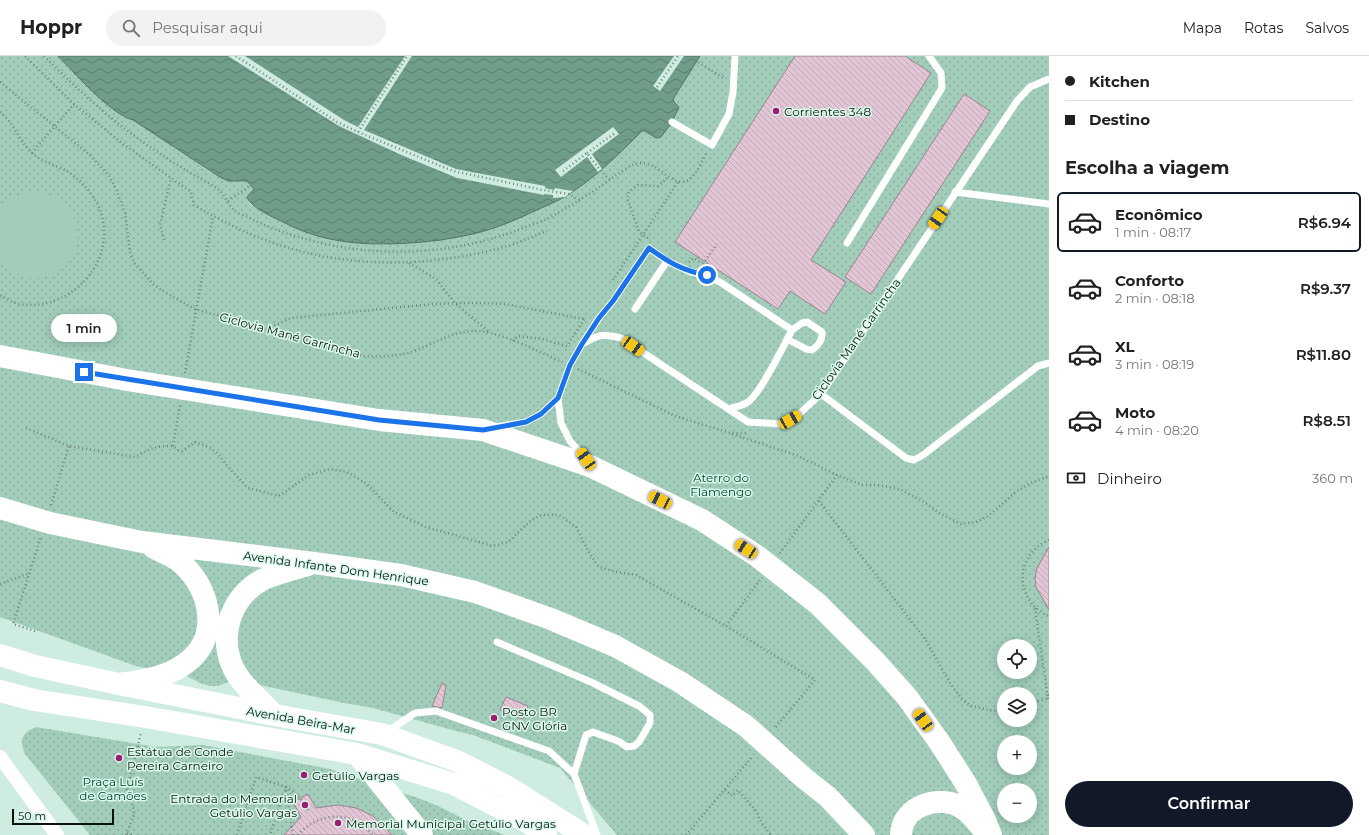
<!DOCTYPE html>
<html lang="pt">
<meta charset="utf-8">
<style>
:root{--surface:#fff;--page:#f2f2f2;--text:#202124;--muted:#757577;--line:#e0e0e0;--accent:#111827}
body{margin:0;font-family:Montserrat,sans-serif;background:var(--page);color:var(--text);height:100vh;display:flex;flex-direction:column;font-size:15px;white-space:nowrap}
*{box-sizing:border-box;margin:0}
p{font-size:13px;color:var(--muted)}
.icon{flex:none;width:22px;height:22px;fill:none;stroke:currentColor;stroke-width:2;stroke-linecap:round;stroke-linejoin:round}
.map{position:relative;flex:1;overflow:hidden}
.side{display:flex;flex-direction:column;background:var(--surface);width:320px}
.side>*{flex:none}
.banner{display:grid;align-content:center;height:88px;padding:0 16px;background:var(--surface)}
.tools{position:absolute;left:997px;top:583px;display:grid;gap:8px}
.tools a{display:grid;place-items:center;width:40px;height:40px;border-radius:50%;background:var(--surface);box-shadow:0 2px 10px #0003;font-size:20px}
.scale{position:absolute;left:12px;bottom:10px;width:102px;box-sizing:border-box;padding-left:4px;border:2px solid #09140f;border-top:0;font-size:11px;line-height:14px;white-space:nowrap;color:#09140f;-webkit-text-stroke:3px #dbfaec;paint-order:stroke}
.end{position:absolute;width:18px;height:18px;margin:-9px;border:5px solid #1a73e8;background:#fff;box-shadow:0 0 0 2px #fff}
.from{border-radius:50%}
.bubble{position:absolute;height:28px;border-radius:14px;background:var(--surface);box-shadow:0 2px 10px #0003;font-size:13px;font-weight:600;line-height:28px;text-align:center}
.car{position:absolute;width:12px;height:24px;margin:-12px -6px;border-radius:5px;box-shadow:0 0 3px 1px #0007;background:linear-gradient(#f5c518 24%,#345 0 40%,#f5c518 0 76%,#345 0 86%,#f5c518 0)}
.banner b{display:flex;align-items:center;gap:14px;height:38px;font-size:15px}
.banner b+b{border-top:1px solid var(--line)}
.banner i{width:10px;height:10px;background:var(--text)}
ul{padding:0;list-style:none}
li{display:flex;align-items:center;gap:12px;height:60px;margin:0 8px 6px;padding:0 8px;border:2px solid transparent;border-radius:6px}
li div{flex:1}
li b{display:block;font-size:15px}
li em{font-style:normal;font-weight:600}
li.selected{border-color:var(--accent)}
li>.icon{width:36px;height:36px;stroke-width:1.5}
h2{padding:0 16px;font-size:18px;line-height:48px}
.pay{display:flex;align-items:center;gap:10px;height:44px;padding:0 16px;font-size:15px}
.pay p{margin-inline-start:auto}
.cta{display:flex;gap:8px;margin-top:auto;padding:8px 16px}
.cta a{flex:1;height:46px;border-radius:24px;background:var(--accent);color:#fff;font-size:16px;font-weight:600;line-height:46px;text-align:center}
header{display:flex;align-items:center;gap:24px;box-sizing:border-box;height:56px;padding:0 20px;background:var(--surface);border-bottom:1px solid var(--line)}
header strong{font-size:19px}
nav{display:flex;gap:22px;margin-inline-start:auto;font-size:14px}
.search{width:280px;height:36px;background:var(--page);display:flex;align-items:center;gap:10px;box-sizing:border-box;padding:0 14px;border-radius:22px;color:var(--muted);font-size:15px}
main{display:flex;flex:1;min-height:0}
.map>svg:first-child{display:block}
.green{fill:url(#green-dots);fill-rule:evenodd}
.pitch{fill:#a1cdba}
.water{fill:url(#water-waves);stroke:#507465}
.pier{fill:#ceecdf}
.building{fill:url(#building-back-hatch);stroke:#9c8390}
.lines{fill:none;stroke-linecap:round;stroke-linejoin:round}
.path{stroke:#71867d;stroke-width:2.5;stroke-dasharray:1 3;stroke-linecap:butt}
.lane{stroke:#fff;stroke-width:7}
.street{stroke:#fff;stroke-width:14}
.primary{stroke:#fff;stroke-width:22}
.highway{stroke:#fff;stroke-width:22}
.route{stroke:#1a73e8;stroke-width:5}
.poi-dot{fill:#9b1d73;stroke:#dbfaec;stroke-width:1.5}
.labels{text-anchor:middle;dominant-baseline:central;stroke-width:3;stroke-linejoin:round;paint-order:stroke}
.poi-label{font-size:12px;fill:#09140f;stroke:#dbfaec;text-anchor:start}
.street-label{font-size:12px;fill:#09140f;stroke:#dbfaec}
.park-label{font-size:12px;fill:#00412e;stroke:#dbfaec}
</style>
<header>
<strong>Hoppr</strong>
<div class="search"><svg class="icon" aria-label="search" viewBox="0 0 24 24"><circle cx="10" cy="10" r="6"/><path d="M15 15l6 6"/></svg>Pesquisar aqui</div>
<nav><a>Mapa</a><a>Rotas</a><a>Salvos</a></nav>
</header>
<main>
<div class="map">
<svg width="1049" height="779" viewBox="0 0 1049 779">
<defs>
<pattern id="green-dots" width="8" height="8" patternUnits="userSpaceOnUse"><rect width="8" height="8" fill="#a1cdba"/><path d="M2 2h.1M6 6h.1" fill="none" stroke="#89af9f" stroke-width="1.8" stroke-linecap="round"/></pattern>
<pattern id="water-waves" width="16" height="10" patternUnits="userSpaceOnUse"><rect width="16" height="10" fill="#6f9d8a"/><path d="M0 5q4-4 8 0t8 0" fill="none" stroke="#597f6f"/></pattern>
<pattern id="building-back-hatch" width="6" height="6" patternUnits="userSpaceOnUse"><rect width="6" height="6" fill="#e2c6d5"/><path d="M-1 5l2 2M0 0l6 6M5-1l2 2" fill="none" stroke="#c1a9b6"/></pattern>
</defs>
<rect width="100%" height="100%" fill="#ceecdf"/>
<path class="green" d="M 0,0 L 58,0 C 74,16 111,59 132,64 L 240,126 L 247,125 L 254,133 L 247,141 L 250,148 L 276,163 L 307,177 L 336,184 L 382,189 L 460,181 L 493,173 L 565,141 L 608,108 L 642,75 L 645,74 L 656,82 L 679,50 L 674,46 L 673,43 L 700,0 L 1049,0 L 1049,779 L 617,779 L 560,712 L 473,679 L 456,675 L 373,652 L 344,647 L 250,627 L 232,624 L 219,630 L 210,630 L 200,627 L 187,620 L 136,610 L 0,561 ZM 1004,590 L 1030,590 L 1030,616 L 1004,616 ZM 1004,638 L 1030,638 L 1030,664 L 1004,664 ZM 1004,686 L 1030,686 L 1030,712 L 1004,712 ZM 1004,734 L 1030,734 L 1030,760 L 1004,760 Z
M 36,671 L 156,691 L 203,689 L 330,713 L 418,742 L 436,749 L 470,766 L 505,779 L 90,779 L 25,698 C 19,683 21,678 36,671 Z"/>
<path class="pitch" d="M 35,135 C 92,142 91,217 38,222 C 23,223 10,216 0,205 L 0,153 C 9,141 21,137 35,135 Z"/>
<path class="water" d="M 58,0 L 700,0 L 673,43 L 674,46 L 679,51 L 672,66 L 661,81 L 656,82 L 645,75 L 642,75 C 619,98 594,123 566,140 C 558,145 548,149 539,153 C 524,160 509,167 494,172 C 477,178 458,181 441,184 C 391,190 337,192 291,170 C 280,164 251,153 247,141 L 254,133 L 247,125 L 228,125 L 220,121 L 133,64 C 111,59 74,16 58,0 Z"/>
<path class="pier" d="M 228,0 L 245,0 L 344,64 L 358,71 L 405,0 L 412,0 L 364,74 L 456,113 L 545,130 L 545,132 L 554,134 L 555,132 L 573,135 L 565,141 L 553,142 L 553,139 L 544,138 L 544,139 L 457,122 L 399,98 L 339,70 Z
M 674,0 L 684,0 L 660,35 L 653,30 Z
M 613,71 L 619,78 L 592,98 L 602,113 L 598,116 L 587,101 L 561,121 L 555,114 Z"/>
<path class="building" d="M 795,0 L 905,0 L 931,17 L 811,204 L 846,226 L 825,258 L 790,235 L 778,253 L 675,186 Z
M 964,38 L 990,55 L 871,238 L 845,221 Z
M 1049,491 L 1049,554 L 1036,531 L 1035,522 L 1037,512 Z
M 442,627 L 446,629 L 442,652 L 432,650 Z
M 506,641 L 528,650 L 523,663 L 500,654 Z
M 308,738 L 316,752 L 338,749 L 356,752 L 373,760 L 392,779 L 284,779 L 301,761 L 293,746 Z"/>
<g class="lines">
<path class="path" d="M 25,0 L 74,48 L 123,88 L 191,136 L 194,149 C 218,163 243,176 268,185 C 343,213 427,212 504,191 C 519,187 533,180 547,175
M 44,0 C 75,31 107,61 143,86 C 159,97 175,108 191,117 C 200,123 210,127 218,133 C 225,139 228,149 235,155 C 238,158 244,159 248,161 C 267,171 286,178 306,183 C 375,203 451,199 518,174 C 528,170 538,167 547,163 C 575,148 600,131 625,113 C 657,91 669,139 691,122 C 697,117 703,103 707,96
M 236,0 L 337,66 L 358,76 L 453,115 L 543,134 L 569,138 L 580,144
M 688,0 L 725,23
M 0,26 L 90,99 L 109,120 L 116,133 L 125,157 L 130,196 L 135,208 L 154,229 L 173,241 L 195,253 L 362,300 C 382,301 400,301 419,293 C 437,286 454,275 474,275 C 498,274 539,296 562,306
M 657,31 L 678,0
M 0,56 C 14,67 19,85 32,97 C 42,106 55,109 67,115 C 81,124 94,138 100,154 C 119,204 71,257 19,248 C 13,247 6,242 0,239
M 358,76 L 407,0
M 32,97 L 74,48
M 587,97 L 615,77
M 563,115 L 587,97 L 600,114 L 610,124
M 228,145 L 251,129
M 648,182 L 639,176 L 627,141 L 629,136 L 638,129 L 658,130 L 669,121
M 164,184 L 160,169 L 171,122
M 689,206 L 694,202 L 701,207
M 409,207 L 436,223 L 455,247 L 489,276
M 703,208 L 717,188
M 613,224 L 678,126
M 267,273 L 291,262 L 433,248 L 474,247 L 505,248 L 584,263
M 513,285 L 518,280 L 542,283 L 567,290 L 585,262
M 578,313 L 675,360 L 730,377 L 748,377
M 185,317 L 213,160
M 26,372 L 69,390 L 135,401 C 152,392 153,390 173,390 L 178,394 L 182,395 L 195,386 L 211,392 L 219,399 L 230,413 L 248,432 L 279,440 L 309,419 L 330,413 L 347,416 L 367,428 L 394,456 L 426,471 L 493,490 L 508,486 L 529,466 L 541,459 L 559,459 L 576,471 L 588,495 L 599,511 L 617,516 L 636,519 L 726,570 L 815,624 L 775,672
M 732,378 L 796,399 L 837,419 L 862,429 L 878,429 L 899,433 L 921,444 L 941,458 L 961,468 L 976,466 L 987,461 L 1017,435 L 1031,427 L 1049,420
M 173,390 L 180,349
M 819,445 L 925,583 L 950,627 L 962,643 L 971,650 L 994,655 L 1004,653
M 51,449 L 69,390
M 1049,484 C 1023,495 1014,524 1032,548 C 1036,553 1042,558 1049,560
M 780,497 L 837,419
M 0,528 L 30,517
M 1035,552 L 1048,643 L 1049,638
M 726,570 L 760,524
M 35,575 L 13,568 L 41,481
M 1030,647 L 1049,642
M 725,734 L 732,740 L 738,734 L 757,756 L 759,763 L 771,779
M 127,777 L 133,779
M 126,779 L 134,759 L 134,754 L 127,732 L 128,729 L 141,677
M 237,779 L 256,721 L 286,731 L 270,779
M 293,779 L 286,731 L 301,742 L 309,757
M 298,779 C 314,760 341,755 362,768 C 366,771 370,776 374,779
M 686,779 L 753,700"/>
<path class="lane" d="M 672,66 L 712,89 L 729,58 L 733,36 L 735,0
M 955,136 L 1049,148
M 847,187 L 942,32 L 941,17 L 929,0
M 635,253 L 667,205
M 787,283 L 806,293 L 812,294 C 819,289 823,284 822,276 L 807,266 L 802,267 L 792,274
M 582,288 C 599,279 602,277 621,282 L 748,366 L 782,368 L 798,359 L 821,338 L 1017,45 L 1030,31 L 1049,23
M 821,338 L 906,402 L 914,404 L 923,399 L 1038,310 L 1049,307
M 558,342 L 570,309 L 582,288 L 599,262 L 613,245 L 649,192 L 667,205 L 691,216 L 707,219 L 723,228 L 792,274 C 784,289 760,338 748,346 C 742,350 735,351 728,353
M 496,371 L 526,366 L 541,358 L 558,342 L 561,367 L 570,385 L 584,401
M 497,586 L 591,626 L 639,650 L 650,659 L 650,667 L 639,686 L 634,690 L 627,691 L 618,685 L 593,676 L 586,679 L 574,718
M 387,676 L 415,657 L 436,655 L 549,695 L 574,718 L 597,779"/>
<path class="street" d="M 0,701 L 57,779"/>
<path class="primary" d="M 0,599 L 35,610 L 119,628 L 274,659 L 382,678 L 457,705 L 508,731 L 584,779
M 0,635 L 34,644 L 145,661 L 357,698 L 454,728 L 529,767 L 546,779
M 357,698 L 422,779"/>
<path class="highway" d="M 0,300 L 127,324 L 379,364 L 483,374 L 590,410 L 702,464 L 757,500 L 818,548 L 875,605 L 907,641 L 940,687 L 966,728 L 985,764 L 991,779
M 0,452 L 50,467 L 142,486 L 314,507 L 401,519 L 475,536 L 551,563 L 615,590 L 680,626 L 746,670 L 804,722 L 828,741 L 864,779
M 119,628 C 145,624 172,621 192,602 C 221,575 208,529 180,506 C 173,500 162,496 154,492
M 274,659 C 263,647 250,636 240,623 C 215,590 227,541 264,523 C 278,517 294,513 308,509
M 901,779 C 902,749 940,738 962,752 C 970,757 977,766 982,772"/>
</g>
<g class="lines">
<path class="route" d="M 84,316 L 379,364 L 483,374 L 526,366 L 541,358 L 558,342 L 570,309 L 582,288 L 599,262 L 613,245 L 649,192 C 668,206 683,215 707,219"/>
</g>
<g class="poi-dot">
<circle cx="776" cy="55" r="4"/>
<circle cx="494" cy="662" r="4"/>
<circle cx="119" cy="702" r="4"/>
<circle cx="304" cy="719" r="4"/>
<circle cx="305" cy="749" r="4"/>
<circle cx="338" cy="767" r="4"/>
</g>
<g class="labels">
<g class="poi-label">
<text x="784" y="55">Corrientes 348</text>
<text x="502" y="655">Posto BR<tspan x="502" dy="14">GNV Glória</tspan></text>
<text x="127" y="695">Estátua de Conde<tspan x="127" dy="14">Pereira Carneiro</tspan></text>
<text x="312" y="719">Getúlio Vargas</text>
<text x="297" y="742" text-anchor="end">Entrada do Memorial<tspan x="297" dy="14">Getúlio Vargas</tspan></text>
<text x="346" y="767">Memorial Municipal Getúlio Vargas</text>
</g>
<g class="street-label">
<text transform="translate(290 279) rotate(15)">Ciclovia Mané Garrincha</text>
<text transform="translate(856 283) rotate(-55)">Ciclovia Mané Garrincha</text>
<text transform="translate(336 512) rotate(8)">Avenida Infante Dom Henrique</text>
<text transform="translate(301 664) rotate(10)">Avenida Beira-Mar</text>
</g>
<g class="park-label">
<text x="721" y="421">Aterro do<tspan x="721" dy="14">Flamengo</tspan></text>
<text x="113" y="725">Praça Luís<tspan x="113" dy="14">de Camões</tspan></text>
</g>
</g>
</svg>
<div class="tools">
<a><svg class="icon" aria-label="locate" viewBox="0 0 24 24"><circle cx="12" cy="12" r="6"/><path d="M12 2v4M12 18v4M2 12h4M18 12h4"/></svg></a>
<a><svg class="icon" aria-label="layers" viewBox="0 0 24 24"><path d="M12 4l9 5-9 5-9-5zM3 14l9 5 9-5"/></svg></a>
<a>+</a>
<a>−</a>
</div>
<div class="scale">50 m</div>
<i class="end from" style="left:707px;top:219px"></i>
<i class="end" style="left:84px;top:316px"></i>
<div class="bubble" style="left:51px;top:258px;width:66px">1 min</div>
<i class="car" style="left:938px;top:162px;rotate:214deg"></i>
<i class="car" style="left:633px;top:290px;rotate:124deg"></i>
<i class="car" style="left:790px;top:364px;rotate:60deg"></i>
<i class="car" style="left:586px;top:403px;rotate:325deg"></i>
<i class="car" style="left:660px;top:444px;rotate:296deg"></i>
<i class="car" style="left:746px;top:493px;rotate:303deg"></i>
<i class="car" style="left:923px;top:664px;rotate:324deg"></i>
</div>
<section class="side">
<div class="banner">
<b><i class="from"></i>Kitchen</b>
<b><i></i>Destino</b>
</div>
<h2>Escolha a viagem</h2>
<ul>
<li class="selected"><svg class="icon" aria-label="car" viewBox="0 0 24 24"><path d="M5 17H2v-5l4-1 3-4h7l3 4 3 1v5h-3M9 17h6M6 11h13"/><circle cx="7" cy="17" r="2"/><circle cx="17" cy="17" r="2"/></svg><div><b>Econômico</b><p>1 min · 08:17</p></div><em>R$6.94</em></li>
<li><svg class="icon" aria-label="car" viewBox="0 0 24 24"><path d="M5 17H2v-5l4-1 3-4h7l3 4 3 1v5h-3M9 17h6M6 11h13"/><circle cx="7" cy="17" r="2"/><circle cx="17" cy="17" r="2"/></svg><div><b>Conforto</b><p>2 min · 08:18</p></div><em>R$9.37</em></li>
<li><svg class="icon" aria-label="car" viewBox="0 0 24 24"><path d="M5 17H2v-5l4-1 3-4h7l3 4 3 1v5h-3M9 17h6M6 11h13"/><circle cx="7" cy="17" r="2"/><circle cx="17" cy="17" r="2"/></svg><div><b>XL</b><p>3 min · 08:19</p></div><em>R$11.80</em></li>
<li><svg class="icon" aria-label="car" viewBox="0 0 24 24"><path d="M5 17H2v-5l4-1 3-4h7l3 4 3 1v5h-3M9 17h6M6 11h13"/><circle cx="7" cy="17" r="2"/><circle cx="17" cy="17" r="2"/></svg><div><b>Moto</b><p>4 min · 08:20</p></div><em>R$8.51</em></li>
</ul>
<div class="pay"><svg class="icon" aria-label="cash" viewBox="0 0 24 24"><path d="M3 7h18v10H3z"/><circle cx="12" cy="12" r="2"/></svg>Dinheiro<p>360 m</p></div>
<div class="cta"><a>Confirmar</a></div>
</section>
</main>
